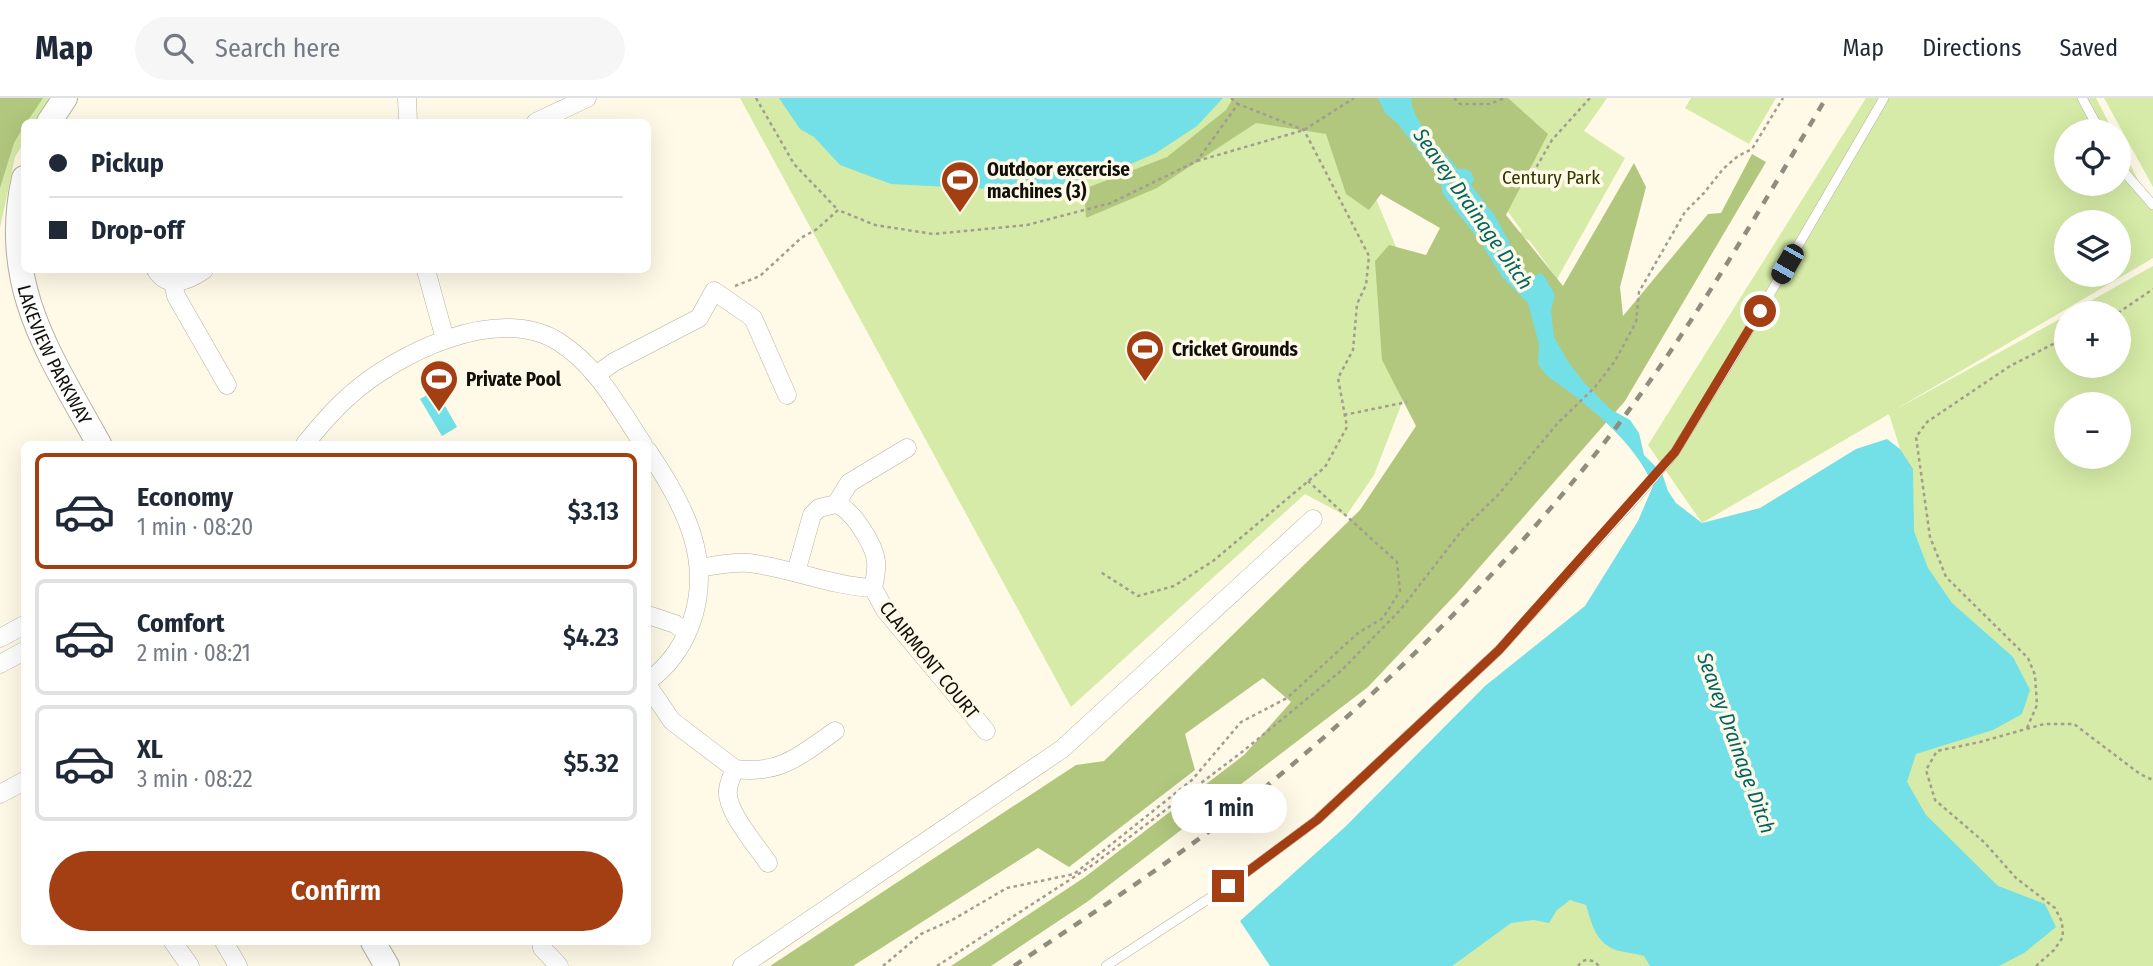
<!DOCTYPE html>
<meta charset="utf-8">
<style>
:root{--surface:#fff;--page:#f6f6f7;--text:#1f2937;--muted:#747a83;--line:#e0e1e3;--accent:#a43f13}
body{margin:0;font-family:"Fira Sans Condensed",sans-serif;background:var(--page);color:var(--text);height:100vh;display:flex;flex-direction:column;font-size:26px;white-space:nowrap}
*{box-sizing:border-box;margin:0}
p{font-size:23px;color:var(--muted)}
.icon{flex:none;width:38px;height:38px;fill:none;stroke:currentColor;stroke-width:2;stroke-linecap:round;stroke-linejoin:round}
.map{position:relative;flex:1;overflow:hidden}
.drawer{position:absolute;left:21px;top:343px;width:630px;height:504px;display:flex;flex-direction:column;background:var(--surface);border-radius:10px;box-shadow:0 7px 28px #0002}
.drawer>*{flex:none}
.hud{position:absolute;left:21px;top:21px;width:630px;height:154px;border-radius:10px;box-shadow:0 7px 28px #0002;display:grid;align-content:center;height:154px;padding:0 28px;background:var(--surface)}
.tools{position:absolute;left:2054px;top:21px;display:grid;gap:14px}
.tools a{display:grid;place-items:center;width:77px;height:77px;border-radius:50%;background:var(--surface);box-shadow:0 7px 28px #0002;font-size:35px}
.end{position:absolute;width:32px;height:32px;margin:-16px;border:9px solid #a43f13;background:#fff;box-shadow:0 0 0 4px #fff}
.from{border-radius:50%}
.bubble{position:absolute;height:49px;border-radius:24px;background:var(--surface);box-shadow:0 7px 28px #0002;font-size:23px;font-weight:600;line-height:49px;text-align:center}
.car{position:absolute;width:21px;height:42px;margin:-21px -10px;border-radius:9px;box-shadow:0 0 5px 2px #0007;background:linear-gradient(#222 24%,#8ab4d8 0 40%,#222 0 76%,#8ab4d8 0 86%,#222 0)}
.hud b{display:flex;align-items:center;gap:24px;height:66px;font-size:26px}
.hud b+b{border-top:2px solid var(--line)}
.hud i{width:18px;height:18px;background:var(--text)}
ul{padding:12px 0 0;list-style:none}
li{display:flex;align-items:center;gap:21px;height:116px;margin:0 14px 10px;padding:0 14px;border:4px solid var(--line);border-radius:10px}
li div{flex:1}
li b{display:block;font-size:26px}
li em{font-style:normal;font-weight:600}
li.current{border-color:var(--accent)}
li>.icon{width:63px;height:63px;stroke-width:1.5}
.primary-button{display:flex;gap:14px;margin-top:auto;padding:14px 28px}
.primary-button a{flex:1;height:80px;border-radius:42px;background:var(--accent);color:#fff;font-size:28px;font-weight:600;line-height:80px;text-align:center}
header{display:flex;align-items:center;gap:42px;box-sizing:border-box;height:98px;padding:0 35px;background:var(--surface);border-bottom:2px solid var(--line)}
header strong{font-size:33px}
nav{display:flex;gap:38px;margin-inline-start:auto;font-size:24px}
.search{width:490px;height:63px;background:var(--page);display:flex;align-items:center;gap:18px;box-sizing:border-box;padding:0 24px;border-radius:38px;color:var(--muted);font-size:26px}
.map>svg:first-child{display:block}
.green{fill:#d6eba7;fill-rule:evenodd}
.forest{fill:#b1c77e}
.water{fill:#73dfe6}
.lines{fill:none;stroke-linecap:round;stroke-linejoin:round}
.lane-casing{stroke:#b6b09f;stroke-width:10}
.street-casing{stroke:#b6b09f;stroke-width:19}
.secondary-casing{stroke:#b6b09f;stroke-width:26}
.path{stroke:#a29d90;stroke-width:2.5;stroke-dasharray:3.5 3.5;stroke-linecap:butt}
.lane{stroke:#fff;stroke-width:9}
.street{stroke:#fff;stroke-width:18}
.secondary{stroke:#fff;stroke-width:24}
.rail{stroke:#908c80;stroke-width:4.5;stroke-dasharray:9 9;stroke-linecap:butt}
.route{stroke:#a43f13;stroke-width:9}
.labels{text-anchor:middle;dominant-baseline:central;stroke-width:7;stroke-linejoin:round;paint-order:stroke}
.poi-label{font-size:19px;font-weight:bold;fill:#12100a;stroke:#fff9e7;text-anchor:start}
.park-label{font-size:19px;fill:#2c3800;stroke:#fff9e7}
.street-label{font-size:19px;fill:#12100a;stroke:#fff9e7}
.water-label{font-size:21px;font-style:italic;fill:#006469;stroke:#fff9e7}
</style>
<header>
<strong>Map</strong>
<div class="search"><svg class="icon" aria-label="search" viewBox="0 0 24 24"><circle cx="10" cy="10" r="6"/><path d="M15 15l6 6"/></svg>Search here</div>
<nav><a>Map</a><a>Directions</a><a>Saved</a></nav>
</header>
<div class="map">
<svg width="2153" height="868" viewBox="0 0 2153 868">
<rect width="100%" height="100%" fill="#fff9e7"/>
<path class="green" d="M 0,0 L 51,0 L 36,24 L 24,24 L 24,44 L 15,59 L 0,130 Z
M 740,0 L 1424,0 L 1351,40 L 1398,154 L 1407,292 L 1374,377 L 1346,418 L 1305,396 L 1071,609 Z
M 1425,0 L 1607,0 L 1584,33 L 1625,60 L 1557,181 L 1530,143 L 1519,137 L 1522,133 Z
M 1691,0 L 1776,0 L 1749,46 L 1685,10 Z
M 1866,0 L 2096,0 L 2113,33 L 2067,33 L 2067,86 L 2119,86 L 2119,45 L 2153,111 L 2153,160 L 1893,313 L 2067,217 L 2067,268 L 2119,268 L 2119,215 L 2069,215 L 2153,168 L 2153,868 L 1886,868 L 1909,750 L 1885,516 L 1909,379 L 1889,316 L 1702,425 L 1648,347 ZM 2067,124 L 2119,124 L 2119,177 L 2067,177 ZM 2067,306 L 2119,306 L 2119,359 L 2067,359 Z
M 2104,0 L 2153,0 L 2153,89 Z
M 1571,784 L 1640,845 L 1657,868 L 1445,868 Z"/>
<path class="forest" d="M 0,0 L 43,0 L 27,24 L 24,24 L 24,28 L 14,45 L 0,90 Z
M 1233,0 L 1508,0 L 1548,36 L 1506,117 L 1563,188 L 1634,65 L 1646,89 L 1620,189 L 1623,218 L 1708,116 L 1721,115 L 1752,56 L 1766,64 L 1625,303 L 1457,495 L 1368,589 L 1087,804 L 991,868 L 951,868 L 1085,779 L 1244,657 L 1291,604 L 1263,580 L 1185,636 L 1195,672 L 1069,769 L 1038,750 L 853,868 L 770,868 L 1076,667 L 1104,663 L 1360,412 L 1416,328 L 1382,262 L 1375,163 L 1389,147 L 1426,157 L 1440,130 L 1381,96 L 1369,112 L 1346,96 L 1326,36 L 1256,25 L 1157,90 L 1086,120 L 1084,91 L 1167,59 L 1226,12 Z"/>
<path class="water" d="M 779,0 L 1223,0 L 1197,28 L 1156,55 L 1103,78 L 1028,93 L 891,86 L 840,67 L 814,39 L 800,31 Z
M 1378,0 L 1411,0 C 1412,25 1443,52 1458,71 L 1466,71 L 1472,75 L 1474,82 L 1471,87 L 1495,118 L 1529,180 L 1542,175 L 1555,197 L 1551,213 L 1554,239 L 1567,262 L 1582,282 L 1610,311 L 1630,322 L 1639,335 L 1644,357 L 1662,375 L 1668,393 L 1676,405 L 1702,425 L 1760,410 L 1856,351 L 1887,341 L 1900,351 L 1913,371 L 1914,433 L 1928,470 L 1952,505 L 2013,559 L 2030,592 L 2022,616 L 1993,632 L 1916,656 L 1907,684 L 1926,717 L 1998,788 L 2045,806 L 2056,829 L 2024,855 L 1999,868 L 1650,868 L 1644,858 C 1635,855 1625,855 1616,852 C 1595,844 1592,826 1586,807 L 1570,802 L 1557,812 L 1549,825 L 1534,822 L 1511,825 L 1452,868 L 1270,868 L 1240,823 L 1345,729 L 1485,588 L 1585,508 L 1638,423 L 1653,388 C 1636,344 1585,304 1547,278 L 1538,266 L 1539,246 L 1528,205 L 1503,180 L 1479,142 L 1443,96 L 1440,81 L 1398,26 L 1385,15 Z
M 436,292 L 457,329 L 442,338 L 420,301 Z"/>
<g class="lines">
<defs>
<path id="lane" d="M 2082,0 L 2100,33
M 2119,68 L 2153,107
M 1106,868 L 1228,788 L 1317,722 L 1499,552 L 1636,400 L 1675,354 L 1732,261 L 1884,0"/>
<path id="street" d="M 407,0 L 408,24
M 536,24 L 587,0
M 156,172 C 169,192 189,182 204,172
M 426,172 L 445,241
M 173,183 L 176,198 L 227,287
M 596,277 L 614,264 L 699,220 L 714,193 L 753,220 L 787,297
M 305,346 C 318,330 332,313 348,299 C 395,256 498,205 559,244 C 597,268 619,310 643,346
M 648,353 C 684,406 715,464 690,528 C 681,551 668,569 648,583
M 836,406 C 852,411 874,446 876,463 C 877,473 875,481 873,490 L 885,512 L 986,633
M 700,470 C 716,467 733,464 749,465 C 791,470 831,488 873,490
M 796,474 L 812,417 L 819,410 L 836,406 L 849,385 L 907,350
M 648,517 L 675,526 L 687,535
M 0,540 L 24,527
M 0,566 L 24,553
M 648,588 L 672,623 L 735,671
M 0,696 L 24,683
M 768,765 C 757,748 725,712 728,692 C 729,685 732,677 735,671 C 780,677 801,657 835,633
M 173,844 L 190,868
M 224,844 L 238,868
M 541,844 L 542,850 L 559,868
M 742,868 L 1062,651 L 1313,421"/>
<g id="secondary">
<path d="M 49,24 L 65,0"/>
<path id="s1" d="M 24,80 C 0,188 50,257 99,346"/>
<path d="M 373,844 L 387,868"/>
</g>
</defs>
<use href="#lane" class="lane-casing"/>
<use href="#street" class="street-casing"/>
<use href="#secondary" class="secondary-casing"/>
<path class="path" d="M 756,0 L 794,66 L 838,112
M 1231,0 L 1238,6
M 1454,0 L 1460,6 L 1490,6 L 1504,0
M 1197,63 L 1304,32 L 1354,0
M 1526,87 L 1552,42 L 1590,0
M 735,188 L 760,178 L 801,140 L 817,131 L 838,112 L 875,127 L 933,136 L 1027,127 L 1111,105 L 1197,63 L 1238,6 L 1304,32 L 1369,158 L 1366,187 L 1357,206 L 1353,252 L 1338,280 L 1347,329 L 1325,369 L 1213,463 L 1174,488 L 1138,498 L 1099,473
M 2118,215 L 2153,191
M 1344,317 L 1407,304
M 2027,630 L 2037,607 L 2035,577 L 2028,560 L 1946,479 L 1930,439 L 1916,339 L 1927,324 L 2010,268 L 2067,239
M 883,868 L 921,836 L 952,822 L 1007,790 L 1074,776 L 1192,682 L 1241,624 L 1287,600 L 1358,535 L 1383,520 L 1400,493 L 1397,464 L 1308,383
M 937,868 L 1094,766 L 1242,654 L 1341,573 L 1401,511 L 1463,431 L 1498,397 L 1557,326 L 1595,289 L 1615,263 L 1636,224 L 1639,194 L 1685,114 L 1704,95 L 1723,71 L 1738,58 L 1752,51 L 1783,0
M 1578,868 C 1584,859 1593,861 1599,868
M 2036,868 L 2054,852 L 2063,839 L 2062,824 L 2055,810 L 2016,780 L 1984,744 L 1935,702 L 1926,672 L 1937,653 L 1980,644 L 2044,626 L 2074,626 L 2140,676 L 2153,682"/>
<use href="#lane" class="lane"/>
<use href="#street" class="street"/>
<use href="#secondary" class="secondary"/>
<path class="rail" d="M 1014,868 C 1093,815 1173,763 1247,704 C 1371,604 1484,493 1585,369 C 1678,255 1751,126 1826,0"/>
</g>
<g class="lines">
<path class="route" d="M 1228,788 L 1317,722 L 1499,552 L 1675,354 L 1760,213"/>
</g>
<defs>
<symbol id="stadium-pin" viewBox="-11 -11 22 30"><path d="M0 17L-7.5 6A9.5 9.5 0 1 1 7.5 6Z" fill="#a43f13" stroke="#fff9e7"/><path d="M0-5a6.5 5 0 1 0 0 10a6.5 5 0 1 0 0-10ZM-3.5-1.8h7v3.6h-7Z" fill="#fff"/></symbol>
</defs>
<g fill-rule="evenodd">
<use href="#stadium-pin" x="938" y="60" width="44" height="60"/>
<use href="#stadium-pin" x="1123" y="229" width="44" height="60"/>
<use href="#stadium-pin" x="417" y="259" width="44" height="60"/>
</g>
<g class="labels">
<g class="poi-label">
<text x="987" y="71">Outdoor excercise<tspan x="987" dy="22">machines (3)</tspan></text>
<text x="1172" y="251">Cricket Grounds</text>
<text x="466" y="281">Private Pool</text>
</g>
<g class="park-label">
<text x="1551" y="79">Century Park</text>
</g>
<g class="street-label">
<text stroke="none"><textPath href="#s1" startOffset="184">LAKEVIEW PARKWAY</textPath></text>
<text transform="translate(929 562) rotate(51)">CLAIRMONT COURT</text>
</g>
<g class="water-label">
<text transform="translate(1473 111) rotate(55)">Seavey Drainage Ditch</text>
<text transform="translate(1736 645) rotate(70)">Seavey Drainage Ditch</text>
</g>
</g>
</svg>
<div class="tools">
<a><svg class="icon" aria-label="locate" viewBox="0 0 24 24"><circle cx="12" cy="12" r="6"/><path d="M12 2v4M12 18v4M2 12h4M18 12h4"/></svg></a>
<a><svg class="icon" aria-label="layers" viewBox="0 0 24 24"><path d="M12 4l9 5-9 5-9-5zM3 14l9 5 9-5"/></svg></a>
<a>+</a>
<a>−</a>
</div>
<i class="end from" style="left:1760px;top:213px"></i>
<i class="end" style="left:1228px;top:788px"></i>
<div class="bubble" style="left:1171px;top:686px;width:116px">1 min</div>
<i class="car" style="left:1787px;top:166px;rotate:210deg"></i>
<div class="hud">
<b><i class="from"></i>Pickup</b>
<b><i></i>Drop-off</b>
</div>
<section class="drawer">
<ul>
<li class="current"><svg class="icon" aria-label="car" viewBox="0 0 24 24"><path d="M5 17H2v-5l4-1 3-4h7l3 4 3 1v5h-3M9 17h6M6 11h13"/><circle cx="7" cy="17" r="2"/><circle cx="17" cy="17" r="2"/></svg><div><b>Economy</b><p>1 min · 08:20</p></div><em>$3.13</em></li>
<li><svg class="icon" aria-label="car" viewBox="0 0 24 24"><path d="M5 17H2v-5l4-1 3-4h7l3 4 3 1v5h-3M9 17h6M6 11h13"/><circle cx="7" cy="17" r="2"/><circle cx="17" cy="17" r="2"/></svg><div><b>Comfort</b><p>2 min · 08:21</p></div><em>$4.23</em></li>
<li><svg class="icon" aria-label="car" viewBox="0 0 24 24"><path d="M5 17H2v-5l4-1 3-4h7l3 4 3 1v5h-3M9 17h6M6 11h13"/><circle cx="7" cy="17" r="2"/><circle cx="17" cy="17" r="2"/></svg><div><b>XL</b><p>3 min · 08:22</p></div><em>$5.32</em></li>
</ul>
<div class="primary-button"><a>Confirm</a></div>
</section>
</div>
